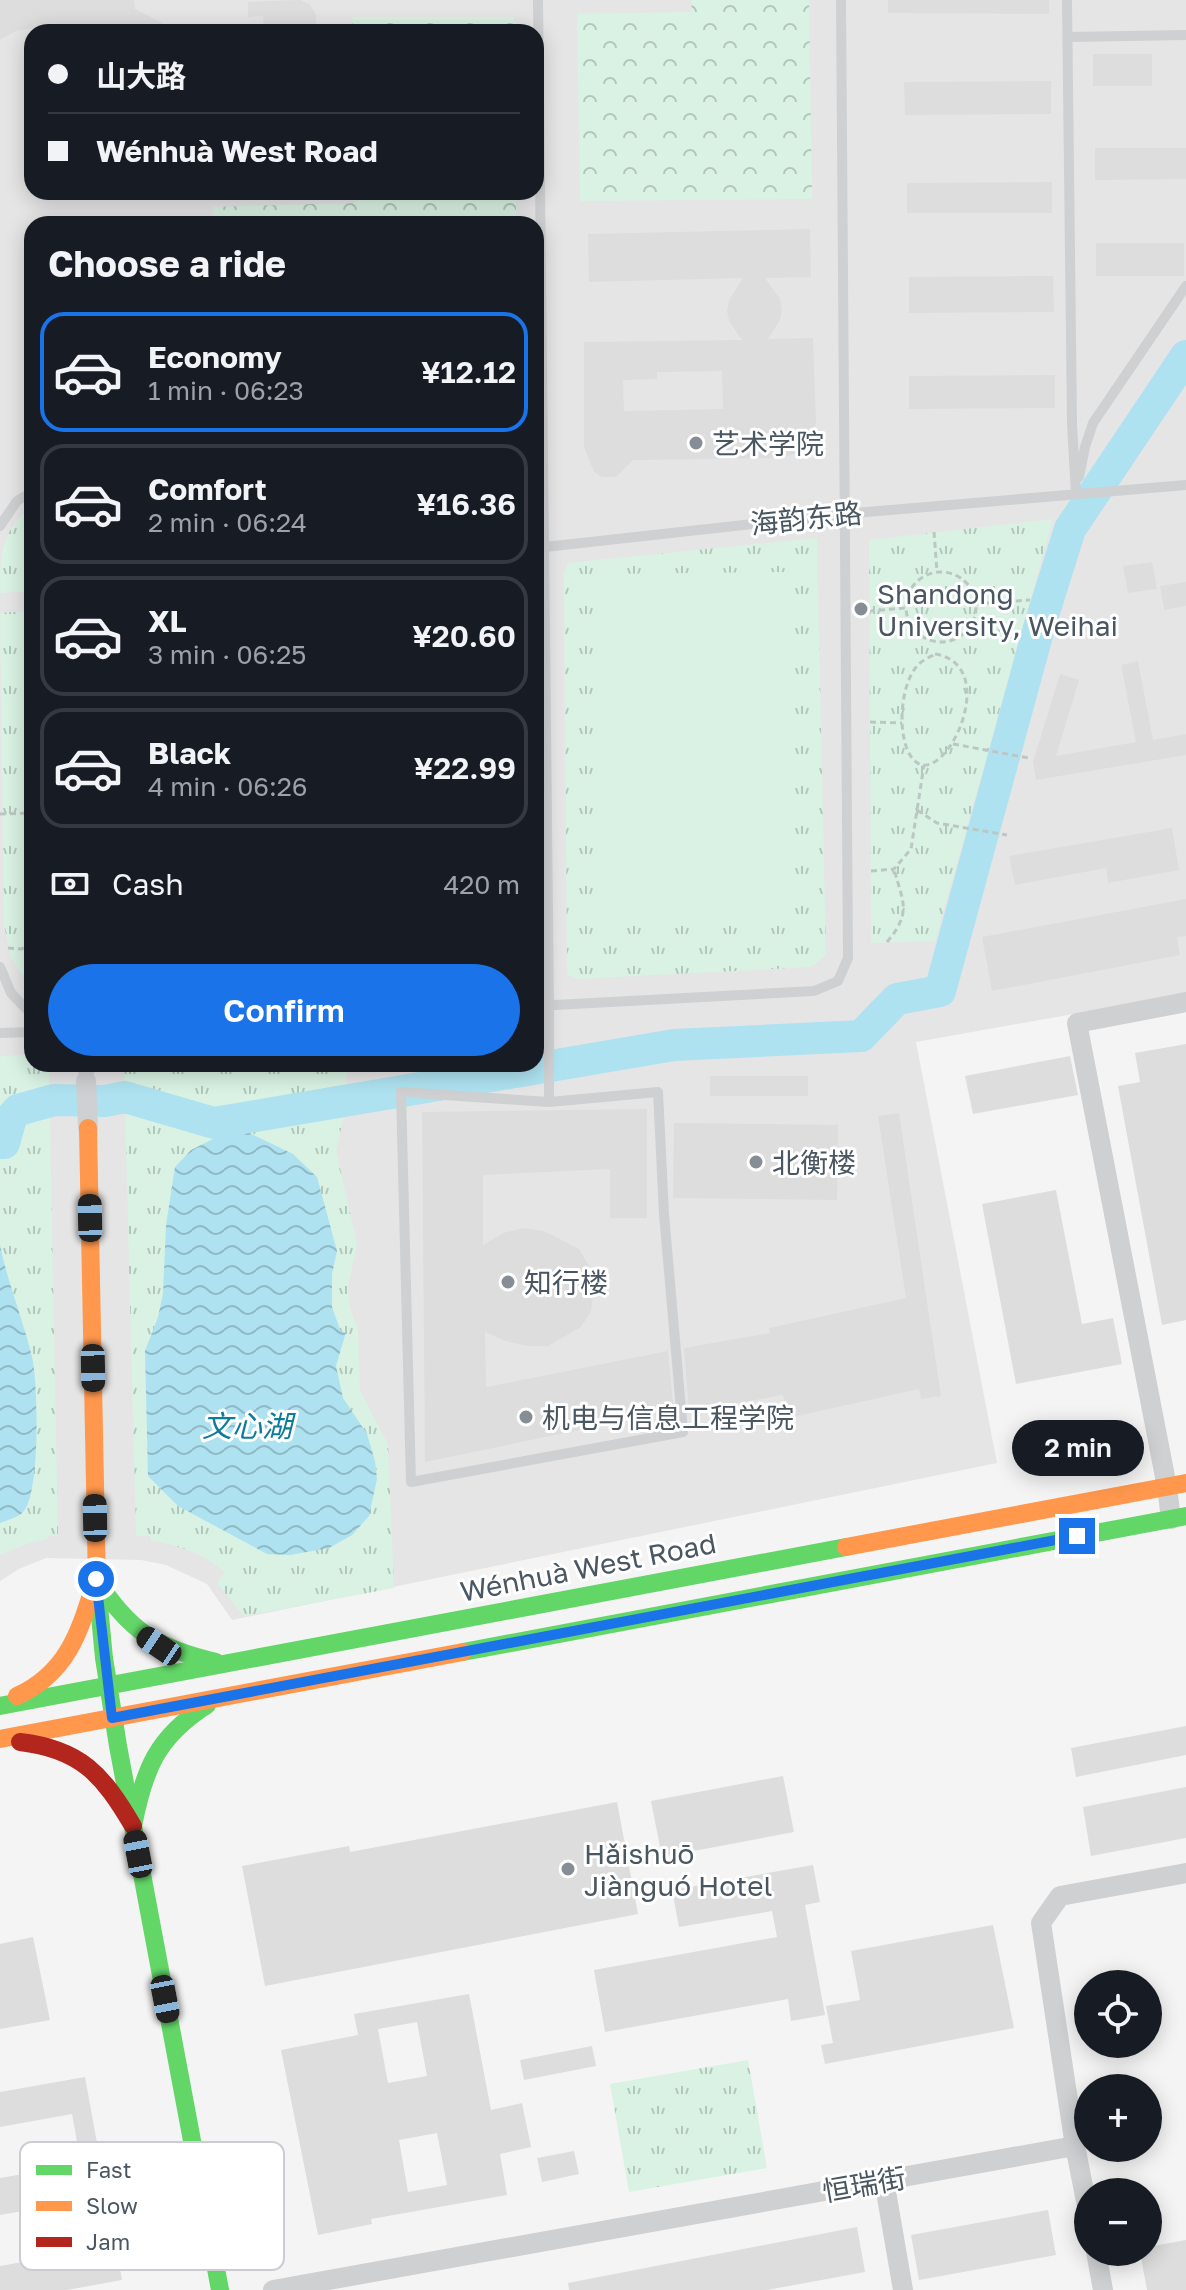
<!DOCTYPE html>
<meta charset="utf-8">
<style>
:root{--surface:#171b24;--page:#20242c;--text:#f1f3f6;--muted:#9ea1a6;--line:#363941;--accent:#1a73e8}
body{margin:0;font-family:"Golos Text","Noto Sans SC",sans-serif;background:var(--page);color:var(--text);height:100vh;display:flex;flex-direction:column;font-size:30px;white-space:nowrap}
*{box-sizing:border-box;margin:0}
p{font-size:26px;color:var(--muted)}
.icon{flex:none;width:44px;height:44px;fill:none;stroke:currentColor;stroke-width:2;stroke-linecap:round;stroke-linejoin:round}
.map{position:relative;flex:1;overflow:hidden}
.drawer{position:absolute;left:24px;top:216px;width:520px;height:856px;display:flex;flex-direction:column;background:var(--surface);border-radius:24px;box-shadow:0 4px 20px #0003}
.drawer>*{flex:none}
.banner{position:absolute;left:24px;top:24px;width:520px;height:176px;border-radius:24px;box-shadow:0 4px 20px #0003;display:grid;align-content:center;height:176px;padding:0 24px;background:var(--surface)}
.buttons{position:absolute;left:1074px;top:1970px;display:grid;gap:16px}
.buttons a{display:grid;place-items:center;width:88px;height:88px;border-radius:50%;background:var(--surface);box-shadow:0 4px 20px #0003;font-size:40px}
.end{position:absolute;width:36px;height:36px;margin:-18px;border:10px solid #1a73e8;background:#fff;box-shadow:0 0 0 4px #fff}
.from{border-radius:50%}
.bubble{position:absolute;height:56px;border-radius:28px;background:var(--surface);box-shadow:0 4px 20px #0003;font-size:26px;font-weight:600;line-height:56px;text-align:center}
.car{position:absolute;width:24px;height:48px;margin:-24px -12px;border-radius:10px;box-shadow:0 0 6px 2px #0007;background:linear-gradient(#222 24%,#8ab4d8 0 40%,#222 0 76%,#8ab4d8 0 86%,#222 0)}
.banner b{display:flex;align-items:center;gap:28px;height:76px;font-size:30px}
.banner b+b{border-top:2px solid var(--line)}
.banner i{width:20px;height:20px;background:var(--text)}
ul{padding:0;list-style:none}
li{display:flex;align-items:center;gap:24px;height:120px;margin:0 16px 12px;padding:0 8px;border:4px solid var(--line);border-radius:24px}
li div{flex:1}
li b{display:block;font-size:30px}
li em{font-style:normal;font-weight:600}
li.on{border-color:var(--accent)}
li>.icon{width:72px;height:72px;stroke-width:1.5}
h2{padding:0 24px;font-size:36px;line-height:96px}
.pay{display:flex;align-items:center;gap:20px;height:88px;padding:0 24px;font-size:30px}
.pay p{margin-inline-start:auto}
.button{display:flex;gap:16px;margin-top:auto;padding:16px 24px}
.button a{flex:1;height:92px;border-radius:48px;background:var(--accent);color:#fff;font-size:32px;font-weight:600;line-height:92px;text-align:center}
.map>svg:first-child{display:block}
.education{fill:#e6e5e6;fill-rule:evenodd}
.grass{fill:url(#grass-tufts)}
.forest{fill:url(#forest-crowns)}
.garden{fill:#d9f2e3}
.water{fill:url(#water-waves)}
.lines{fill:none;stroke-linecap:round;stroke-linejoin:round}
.river{stroke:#aee2f0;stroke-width:32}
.building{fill:#ddddde;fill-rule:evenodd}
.path{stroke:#bcc7c4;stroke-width:3;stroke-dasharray:6 4;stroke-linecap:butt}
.lane{stroke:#ced0d2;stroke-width:10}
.street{stroke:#ced0d2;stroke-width:20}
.fast{stroke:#63d668;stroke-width:18}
.slow{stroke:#ff974d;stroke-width:18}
.jam{stroke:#b3261e;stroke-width:18}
.route{stroke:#1a73e8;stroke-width:10}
.poi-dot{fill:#868d94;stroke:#fff;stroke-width:3}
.labels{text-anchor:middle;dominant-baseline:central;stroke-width:6;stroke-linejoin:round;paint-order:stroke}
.poi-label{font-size:28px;fill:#4a5661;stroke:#fff;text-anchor:start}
.street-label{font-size:28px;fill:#4a5661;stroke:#fff}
.water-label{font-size:30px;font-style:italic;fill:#0c7c9b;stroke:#fff}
.key{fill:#fff;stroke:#c9ccd0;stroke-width:2}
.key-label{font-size:22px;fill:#4a5661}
</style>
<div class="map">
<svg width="1186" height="2290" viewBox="0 0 1186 2290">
<defs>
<pattern id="grass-tufts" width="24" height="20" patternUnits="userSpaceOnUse" patternTransform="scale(2)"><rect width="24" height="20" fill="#d9f2e3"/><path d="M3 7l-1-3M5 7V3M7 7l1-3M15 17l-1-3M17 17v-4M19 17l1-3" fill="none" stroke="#b2c7bb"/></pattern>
<pattern id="forest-crowns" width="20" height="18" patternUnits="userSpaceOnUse" patternTransform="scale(2)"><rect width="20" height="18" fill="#d9f2e3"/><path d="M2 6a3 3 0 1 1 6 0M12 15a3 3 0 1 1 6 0" fill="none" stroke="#b2c7bb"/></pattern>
<pattern id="water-waves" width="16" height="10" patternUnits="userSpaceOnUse" patternTransform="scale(2)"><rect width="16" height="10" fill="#aee2f0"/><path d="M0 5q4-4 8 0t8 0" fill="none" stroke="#90bac6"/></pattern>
</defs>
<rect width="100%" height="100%" fill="#f4f4f4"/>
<path class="education" d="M 0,0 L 1186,0 L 1186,994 L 916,1042 L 997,1463 L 232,1620 L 207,1584 L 166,1565 L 141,1560 L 46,1558 L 19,1569 L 0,1581 ZM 32,32 L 536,32 L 536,192 L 32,192 ZM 32,224 L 536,224 L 536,1064 L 32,1064 Z"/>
<path class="grass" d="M 32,506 L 32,591 L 0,593 C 0,556 0,532 32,506 Z
M 1053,519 L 935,941 L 871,943 L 869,540 Z
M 817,538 L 826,955 L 811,967 L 576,979 L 567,974 L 564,574 L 568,563 Z
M 32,611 L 32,988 L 11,958 L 4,925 L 0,613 Z
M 32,1055 L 32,1064 L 47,1064 L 49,1071 L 58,1535 L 48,1536 L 47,1539 L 26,1544 L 0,1555 L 0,1056 Z
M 126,1064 L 347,1064 L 345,1112 L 336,1150 L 357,1244 L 348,1286 L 350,1308 L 358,1330 L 360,1391 L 388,1444 L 394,1588 L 244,1616 L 217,1583 L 225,1572 C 202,1553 180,1545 151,1541 L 150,1536 L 136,1536 L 124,1071 Z
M 748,2060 L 767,2168 L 629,2192 L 610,2084 Z"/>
<path class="forest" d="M 692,0 L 809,0 L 812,199 L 580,201 L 577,14 L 691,12 Z
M 352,17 L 514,17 L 515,32 L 352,32 Z
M 354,192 L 516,192 L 516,224 L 213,224 L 213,207 L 354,203 Z"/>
<path class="garden" d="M 790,572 L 795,917 L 601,920 L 596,574 Z"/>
<path class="water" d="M 227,1132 L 247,1132 L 293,1154 L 317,1177 L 337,1251 L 332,1274 L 332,1307 L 341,1332 L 346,1332 L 336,1366 L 343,1398 L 367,1434 L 375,1461 L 377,1479 L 369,1516 L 352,1535 L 329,1548 L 290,1555 L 267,1554 L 178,1506 L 148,1476 L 145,1351 L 158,1317 L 163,1294 L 166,1225 L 175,1167 L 191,1150 Z
M 0,1245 C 8,1284 23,1319 32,1357 C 38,1381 41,1498 22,1513 C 17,1518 7,1520 0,1523 Z"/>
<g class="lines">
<path class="river" d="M 0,1143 L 4,1143 L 11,1118 L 18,1110 L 54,1100 L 105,1101 L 125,1097 L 214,1123 L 674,1045 L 861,1036 L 897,999 L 940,991 L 1039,628 L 1070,529 L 1186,356"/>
</g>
<path class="building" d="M 0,0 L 134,0 L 135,9 L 180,32 L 115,32 L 64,24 L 16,31 L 0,40 Z
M 300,0 L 309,4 L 316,14 L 316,25 L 313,32 L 264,32 L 263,16 L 248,17 L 248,2 Z
M 888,0 L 1049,0 L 1049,14 L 888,13 Z
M 1093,54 L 1152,54 L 1152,86 L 1093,86 Z
M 1051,81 L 1051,114 L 905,115 L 904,82 Z
M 1095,148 L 1186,148 L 1186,179 L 1095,180 Z
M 1052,182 L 1052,213 L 907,213 L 907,183 Z
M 810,229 L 811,277 L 765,278 L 780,299 L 782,310 L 780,320 L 768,339 L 813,338 L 816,422 L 814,435 L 808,446 L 794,454 L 779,458 L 633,460 L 616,477 L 602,477 L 594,472 L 584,447 L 584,342 L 742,340 L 729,321 L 727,311 L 729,300 L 743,278 L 589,282 L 588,234 ZM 722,371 L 723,409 L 624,411 L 623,380 L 657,379 L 657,372 Z
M 1096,243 L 1184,243 L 1184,276 L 1096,276 Z
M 1053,276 L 1054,312 L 909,313 L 909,277 Z
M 1055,375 L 1055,408 L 909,409 L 909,376 Z
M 1152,562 L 1157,589 L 1128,593 L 1123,566 Z
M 1186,582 L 1186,606 L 1164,610 L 1160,586 Z
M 1138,661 L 1153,740 L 1186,734 L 1186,755 L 1036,780 L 1033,762 L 1060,674 L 1079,680 L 1056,756 L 1136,742 L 1121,665 Z
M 1172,828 L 1179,870 L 1108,883 L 1106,868 L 1015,885 L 1009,856 Z
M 1186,899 L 1186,936 L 1177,937 L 1180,955 L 992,991 L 982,937 Z
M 1186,1044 L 1186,1320 L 1162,1325 L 1118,1086 L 1140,1082 L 1135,1053 Z
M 1070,1056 L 1078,1095 L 973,1114 L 965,1076 Z
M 710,1076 L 808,1076 L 808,1096 L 710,1096 Z
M 647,1109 L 647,1218 L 610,1218 L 610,1169 L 483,1175 L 483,1245 L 503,1233 L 523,1228 L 544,1231 L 579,1249 L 591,1269 L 593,1295 L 591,1311 L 581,1327 L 548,1346 L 528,1346 L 505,1341 L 485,1332 L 486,1387 L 668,1351 L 674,1415 L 671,1411 L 425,1462 L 422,1112 Z
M 899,1113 L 941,1396 L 921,1399 L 919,1389 L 788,1418 L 783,1395 L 689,1412 L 684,1348 L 770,1333 L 769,1328 L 906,1298 L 878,1116 Z
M 674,1123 L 838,1125 L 837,1200 L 673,1198 Z
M 1056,1190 L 1082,1324 L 1113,1318 L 1122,1364 L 1016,1384 L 982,1204 Z
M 1186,1726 L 1186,1755 L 1076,1777 L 1071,1748 Z
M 783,1776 L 794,1832 L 662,1857 L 651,1801 Z
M 1186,1787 L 1186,1838 L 1091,1856 L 1083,1807 Z
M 617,1802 L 638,1914 L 265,1986 L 242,1866 L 349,1846 L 350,1852 Z
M 813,1865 L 820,1902 L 805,1905 L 825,2015 L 791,2021 L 788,1999 L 605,2032 L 594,1970 L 777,1937 L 772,1911 L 679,1927 L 672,1890 Z
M 993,1925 L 1014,2028 L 825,2064 L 821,2045 L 833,2043 L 826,2006 L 860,2000 L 851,1951 Z
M 33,1937 L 50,2020 L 0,2029 L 0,1944 Z
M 469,1994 L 491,2110 L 522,2103 L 531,2147 L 500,2154 L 507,2195 L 371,2219 L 372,2224 L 318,2235 L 281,2050 L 358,2035 L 354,2014 ZM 417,2022 L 427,2076 L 388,2083 L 378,2029 ZM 437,2133 L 447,2185 L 408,2192 L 399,2140 Z
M 592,2046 L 596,2066 L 524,2080 L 520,2060 Z
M 85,2077 L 122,2280 L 67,2290 L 0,2290 L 0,2266 L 96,2249 L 87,2200 L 0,2215 L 0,2178 L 81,2164 L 72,2114 L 0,2127 L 0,2092 Z
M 574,2151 L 579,2174 L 542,2182 L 537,2158 Z
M 1048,2210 L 1056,2255 L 919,2280 L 911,2235 Z
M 857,2227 L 865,2272 L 767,2290 L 569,2290 L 568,2283 Z
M 1186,2240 L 1186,2290 L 1147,2290 L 1140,2252 L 1148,2252 L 1148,2247 Z"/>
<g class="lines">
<path class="path" d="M 934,532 L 937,572
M906 607a35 35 0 1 1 70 0a35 35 0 1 1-70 0Z
M 976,604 L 1030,600
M 869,611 L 905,608
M 935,654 C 1003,665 946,786 916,762 C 895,745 899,682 919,664 C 923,660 930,657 935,654 Z
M 870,722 L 902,723
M 953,744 L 1029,758
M 917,810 L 937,823 L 1007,835
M 0,814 L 32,813
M 871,871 L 894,869 L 911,849 L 924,765
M 887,942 C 912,912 903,903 894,869
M 8,948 L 21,949 L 32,945
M 27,983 L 32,977"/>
<path class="lane" d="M 538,0 L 549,1004
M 1067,0 L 1072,424 L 1076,494
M 1068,37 L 1186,35
M 1079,477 L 1085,447 L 1093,423 L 1186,286
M 0,526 L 17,501 L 32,492
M 536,548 L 843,514 L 1186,485
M 0,967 L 11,993 L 32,1015
M 549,998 L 549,1102 L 658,1092 L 664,1214 L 683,1432 L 411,1482 L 401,1092 L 549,1102
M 536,1006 L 814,991 L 838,981 L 848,958 L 841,0
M 0,1033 L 32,1032
M 81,1064 L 86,1081 L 92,1064"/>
<path class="street" d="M 86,1081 L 88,1128
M 1171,1519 L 1167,1487 L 1077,1023 L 1186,1002
M 1075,2146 L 1088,2211
M 884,2180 L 903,2290
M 1096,2252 L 1103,2290
M 273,2290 L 1075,2146 L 1041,1923 L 1060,1896 L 1186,1873"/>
<path class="fast" d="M 96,1579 C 129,1631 156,1648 216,1662
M 97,1585 L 104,1658 L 118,1746 L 220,2290
M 463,1652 L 1186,1516
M 0,1706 L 846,1547
M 133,1826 C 144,1769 157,1737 207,1705"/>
<path class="slow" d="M 88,1128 L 97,1585
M 846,1547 L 1186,1483
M 17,1696 C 69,1672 80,1630 96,1579
M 0,1739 L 463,1652"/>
<path class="jam" d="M 20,1742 C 81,1749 103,1775 133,1826"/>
</g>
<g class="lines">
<path class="route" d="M 96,1579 L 112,1718 L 1077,1536"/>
</g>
<g class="poi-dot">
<circle cx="696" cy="443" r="8"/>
<circle cx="861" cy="609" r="8"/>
<circle cx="756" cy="1162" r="8"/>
<circle cx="508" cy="1282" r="8"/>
<circle cx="526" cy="1417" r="8"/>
<circle cx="568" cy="1869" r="8"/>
</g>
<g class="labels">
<g class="poi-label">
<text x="712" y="443">艺术学院</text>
<text x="877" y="593">Shandong<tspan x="877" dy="32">University, Weihai</tspan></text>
<text x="772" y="1162">北衡楼</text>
<text x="524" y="1282">知行楼</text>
<text x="542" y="1417">机电与信息工程学院</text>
<text x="584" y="1853">Hǎishuō<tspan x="584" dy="32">Jiànguó Hotel</tspan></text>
</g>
<g class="street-label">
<text transform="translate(806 518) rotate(-6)">海韵东路</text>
<text transform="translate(588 1567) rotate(-11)">Wénhuà West Road</text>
<text transform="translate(864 2184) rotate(-10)">恒瑞街</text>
</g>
<g class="water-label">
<text x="247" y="1426">文心湖</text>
</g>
</g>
<rect x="20" y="2142" width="264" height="128" rx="12" class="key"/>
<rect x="36" y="2165" width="36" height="10" fill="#63d668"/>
<rect x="36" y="2201" width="36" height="10" fill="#ff974d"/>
<rect x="36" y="2237" width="36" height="10" fill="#b3261e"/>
<g class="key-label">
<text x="86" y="2178">Fast</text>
<text x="86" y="2214">Slow</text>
<text x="86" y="2250">Jam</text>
</g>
</svg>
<div class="buttons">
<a><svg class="icon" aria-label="locate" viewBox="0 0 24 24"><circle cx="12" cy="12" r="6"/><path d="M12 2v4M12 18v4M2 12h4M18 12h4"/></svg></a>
<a>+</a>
<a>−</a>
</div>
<i class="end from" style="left:96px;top:1579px"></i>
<i class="end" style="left:1077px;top:1536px"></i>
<div class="bubble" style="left:1012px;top:1420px;width:132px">2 min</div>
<i class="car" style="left:90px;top:1218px;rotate:359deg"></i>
<i class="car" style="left:93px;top:1368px;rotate:179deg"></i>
<i class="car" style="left:95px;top:1518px;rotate:359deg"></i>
<i class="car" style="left:159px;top:1646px;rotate:304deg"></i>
<i class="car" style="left:138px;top:1854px;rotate:349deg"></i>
<i class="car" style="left:165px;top:1999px;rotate:169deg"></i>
<div class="banner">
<b><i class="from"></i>山大路</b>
<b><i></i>Wénhuà West Road</b>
</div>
<section class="drawer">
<h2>Choose a ride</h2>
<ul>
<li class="on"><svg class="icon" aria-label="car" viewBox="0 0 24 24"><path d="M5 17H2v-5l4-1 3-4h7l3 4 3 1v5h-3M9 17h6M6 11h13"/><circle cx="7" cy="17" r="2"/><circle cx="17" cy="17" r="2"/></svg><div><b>Economy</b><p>1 min · 06:23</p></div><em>¥12.12</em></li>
<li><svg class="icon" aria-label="car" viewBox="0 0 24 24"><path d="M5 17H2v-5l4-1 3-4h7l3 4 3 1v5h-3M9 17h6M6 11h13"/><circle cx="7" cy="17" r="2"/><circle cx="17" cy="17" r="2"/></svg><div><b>Comfort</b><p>2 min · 06:24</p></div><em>¥16.36</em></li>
<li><svg class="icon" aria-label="car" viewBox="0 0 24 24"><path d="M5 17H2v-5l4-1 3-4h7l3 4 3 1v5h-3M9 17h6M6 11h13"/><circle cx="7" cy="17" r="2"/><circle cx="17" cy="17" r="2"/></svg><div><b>XL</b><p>3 min · 06:25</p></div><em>¥20.60</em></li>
<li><svg class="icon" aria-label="car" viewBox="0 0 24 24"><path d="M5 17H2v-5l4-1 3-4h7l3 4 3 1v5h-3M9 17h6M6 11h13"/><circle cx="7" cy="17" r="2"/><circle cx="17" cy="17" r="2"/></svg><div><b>Black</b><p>4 min · 06:26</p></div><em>¥22.99</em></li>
</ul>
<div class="pay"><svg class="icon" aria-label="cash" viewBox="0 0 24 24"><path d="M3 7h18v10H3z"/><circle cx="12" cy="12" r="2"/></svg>Cash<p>420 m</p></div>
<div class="button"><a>Confirm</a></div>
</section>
</div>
